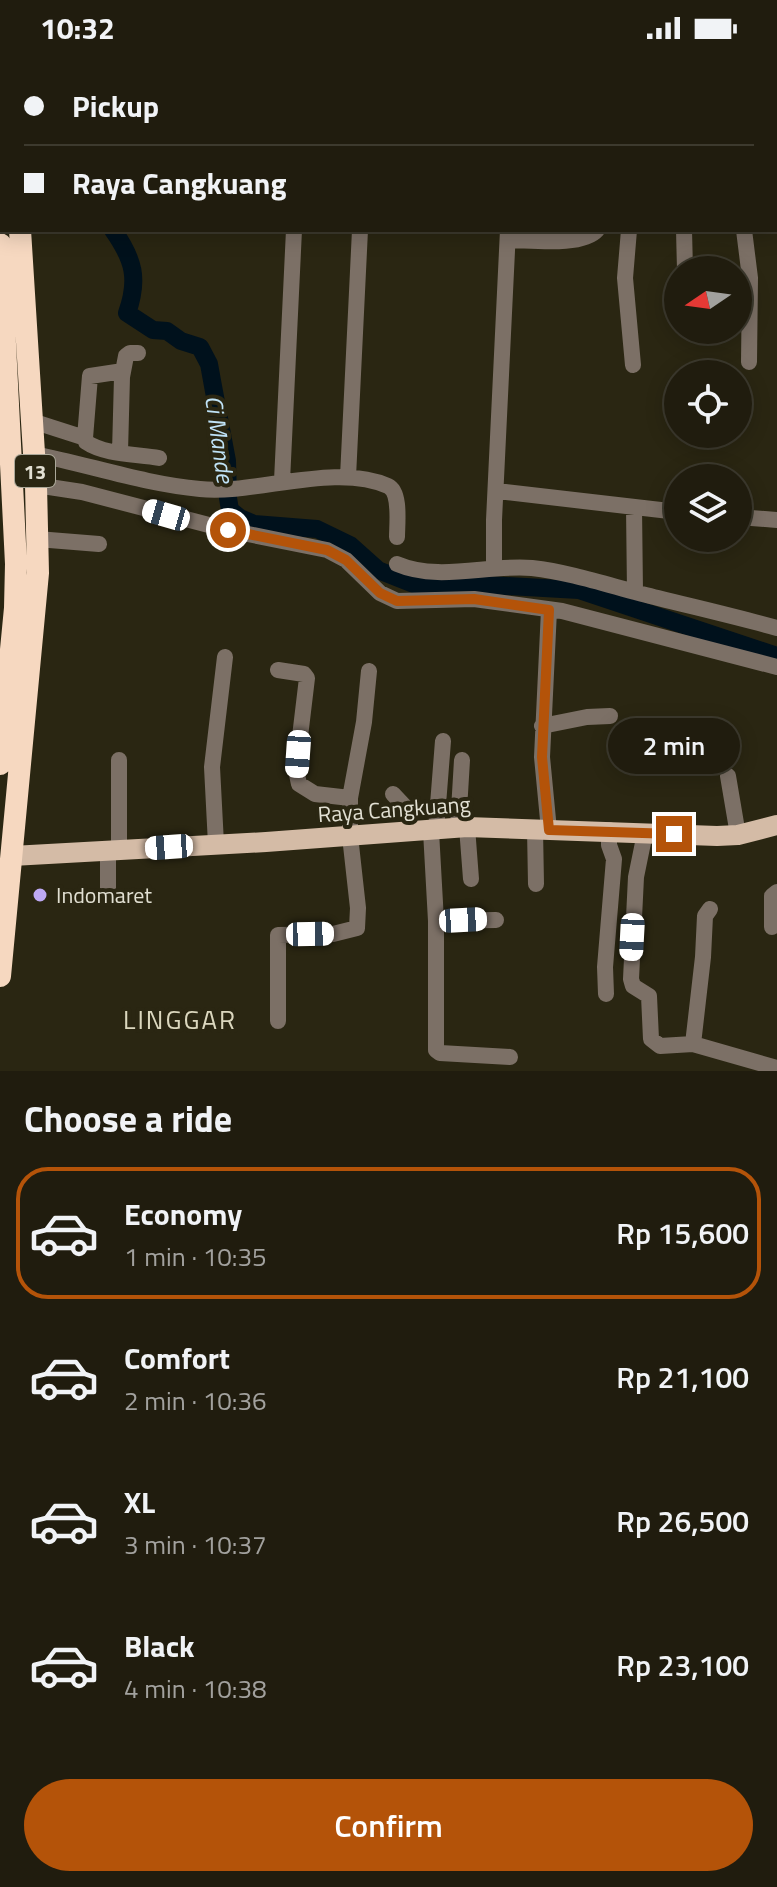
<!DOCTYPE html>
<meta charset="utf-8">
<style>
:root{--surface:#201c0e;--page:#282517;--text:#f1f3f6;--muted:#a2a19e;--line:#3d3a2e;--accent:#b45309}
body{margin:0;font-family:"Titillium Web",sans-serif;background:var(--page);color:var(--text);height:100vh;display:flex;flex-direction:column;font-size:30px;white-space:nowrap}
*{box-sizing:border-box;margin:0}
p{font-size:26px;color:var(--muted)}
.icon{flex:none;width:44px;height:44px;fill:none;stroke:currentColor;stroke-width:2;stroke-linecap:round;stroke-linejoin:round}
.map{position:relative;height:1015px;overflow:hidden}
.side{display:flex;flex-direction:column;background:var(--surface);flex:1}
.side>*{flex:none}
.top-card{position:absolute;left:0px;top:0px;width:778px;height:176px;box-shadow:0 4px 20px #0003,0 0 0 2px var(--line);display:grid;align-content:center;height:176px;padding:0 24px;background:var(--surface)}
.needle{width:52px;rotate:257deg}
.fabs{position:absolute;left:664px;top:200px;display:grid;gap:16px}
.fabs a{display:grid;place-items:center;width:88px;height:88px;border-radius:50%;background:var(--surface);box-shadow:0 4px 20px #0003,0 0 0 2px var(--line);font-size:40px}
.end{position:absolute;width:36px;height:36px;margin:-18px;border:10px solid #b45309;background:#fff;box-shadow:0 0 0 4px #fff}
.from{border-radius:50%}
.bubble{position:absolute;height:56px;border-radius:28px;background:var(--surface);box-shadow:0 4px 20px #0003,0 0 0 2px var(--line);font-size:26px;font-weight:600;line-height:56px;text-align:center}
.car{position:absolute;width:24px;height:48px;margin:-24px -12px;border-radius:10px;box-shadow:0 0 6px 2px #0007;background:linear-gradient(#fff 24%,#345 0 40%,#fff 0 76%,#345 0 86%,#fff 0)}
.top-card b{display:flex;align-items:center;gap:28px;height:76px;font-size:30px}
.top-card b+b{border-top:2px solid var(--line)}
.top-card i{width:20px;height:20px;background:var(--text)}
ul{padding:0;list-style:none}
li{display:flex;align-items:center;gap:24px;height:132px;margin:0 16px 12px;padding:0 8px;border:4px solid transparent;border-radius:32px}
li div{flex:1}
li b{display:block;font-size:30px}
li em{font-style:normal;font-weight:600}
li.current{border-color:var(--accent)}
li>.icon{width:72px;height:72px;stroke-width:1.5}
h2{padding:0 24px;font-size:36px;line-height:96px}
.button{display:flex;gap:16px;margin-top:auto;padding:16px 24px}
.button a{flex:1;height:92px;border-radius:48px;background:var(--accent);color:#fff;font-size:32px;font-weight:600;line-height:92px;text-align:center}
.status{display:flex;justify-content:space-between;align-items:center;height:56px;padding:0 40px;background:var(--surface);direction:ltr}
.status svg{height:22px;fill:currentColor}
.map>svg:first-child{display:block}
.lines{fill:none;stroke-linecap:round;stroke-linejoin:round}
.river{stroke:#00111c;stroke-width:18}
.minor{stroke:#7c7066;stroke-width:16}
.major{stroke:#d4bba6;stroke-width:20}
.highway{stroke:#f6d8c0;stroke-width:22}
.route{stroke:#b45309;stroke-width:10}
.poi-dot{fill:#bea9f4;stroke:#2a2612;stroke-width:3}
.labels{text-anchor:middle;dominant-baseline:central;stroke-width:8;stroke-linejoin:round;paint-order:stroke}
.shield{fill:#2a2612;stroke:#aba899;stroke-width:2}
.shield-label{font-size:20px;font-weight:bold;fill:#e2e0d3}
.street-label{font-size:22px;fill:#e2e0d3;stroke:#2a2612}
.poi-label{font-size:22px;fill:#e2e0d3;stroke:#2a2612;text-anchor:start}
.water-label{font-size:24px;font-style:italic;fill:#c0e3f7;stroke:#2a2612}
.quarter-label{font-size:26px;letter-spacing:2px;fill:#dbd7be;stroke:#2a2612}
</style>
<div class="status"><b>10:32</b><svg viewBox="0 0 49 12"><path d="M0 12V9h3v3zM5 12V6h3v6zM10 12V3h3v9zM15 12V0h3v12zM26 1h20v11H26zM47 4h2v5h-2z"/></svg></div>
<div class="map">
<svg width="777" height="1015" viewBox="0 0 777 1015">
<rect width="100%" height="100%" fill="#2a2612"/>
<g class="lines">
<path class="river" d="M 164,0 L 166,2
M 113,174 C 134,204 139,223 127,257 L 153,274 L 167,275 L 181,285 L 200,291 L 209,308 L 213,330 L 227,405 L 228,442 L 230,454 L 240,462 L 254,468 L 317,473 L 350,489 L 378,514 L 421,531 L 470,528 L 579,534 L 777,600"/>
<path class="minor" d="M 90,0 L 90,2
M 192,0 L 192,2
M 363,0 L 363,2
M 511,0 L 511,2
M 427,2 L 427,0
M 0,63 L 2,62
M 776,141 L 777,141
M 629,174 L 625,222 L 633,309
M 684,174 L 685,214
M 744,174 L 750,222 L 749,306
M 508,184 C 530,184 582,191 597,174
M 32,365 L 85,382 L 90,320 L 123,315
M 85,382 L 86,386 C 105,399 137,398 159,402
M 120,396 L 122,321 L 126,300 L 130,297 L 138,297
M 34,398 C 90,409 144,428 200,433 C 254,439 336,406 388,430 C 401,436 397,468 397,481
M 348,421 L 360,174
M 282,425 L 294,174
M 36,429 L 82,436 L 228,474 L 327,494 L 346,504 L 380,537 L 397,545 L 474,543 L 562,555 L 777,611
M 497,435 L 678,456
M 634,451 L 635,536
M 738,461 L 777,464
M 37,483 L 99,488
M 397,508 C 439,526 488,508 532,512 C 575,517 616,532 658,542 C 698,552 737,561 777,572
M 494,511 L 494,464 L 508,174
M 549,554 L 542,701 L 549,774
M 278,614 L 304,618 L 307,622 L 296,714 L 299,728 L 315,738 L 350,742
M 542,670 L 587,661 L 610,660
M 728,720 L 738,779
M 393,738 L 408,754 L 412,776
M 458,771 L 462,704
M 467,771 L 471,823
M 535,773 L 536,828
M 436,774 L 443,685
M 431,775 L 436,865 L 436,994 L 440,997 L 510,1001
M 645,777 L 636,821 L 631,923 L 633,930 L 649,940 L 651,983 L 660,990 L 693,988 L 777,1012
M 216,788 L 212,711 L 225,601
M 119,795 L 119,704
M 108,796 L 108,832
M 436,865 L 496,864
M 772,871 L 772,840 L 777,836
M 606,938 L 605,911 L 614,803 L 609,789 L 609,774
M 278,965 L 278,879 L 333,878 L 357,872 L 358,852 L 350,780 L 350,742 L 364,666 L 369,615
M 693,988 L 703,901 L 705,860 L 710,853"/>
<path class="major" d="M 12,800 L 266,786 L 467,771 L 717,780 L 738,779 L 777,769"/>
<path class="highway" d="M 10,0 L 10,2
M 0,188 L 16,508 L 15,552 L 0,708
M 0,920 L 38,517 L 36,429 L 20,174"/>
</g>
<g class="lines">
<path class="route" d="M 228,474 L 327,494 L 346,504 L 380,537 L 397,545 L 474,543 L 549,554 L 542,701 L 549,774 L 674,778"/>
</g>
<circle class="poi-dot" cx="40" cy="839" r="8"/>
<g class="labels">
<rect class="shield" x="15" y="399" width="40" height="32" rx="6"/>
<g class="shield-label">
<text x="35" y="415">13</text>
</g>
<g class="street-label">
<text transform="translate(394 753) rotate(-4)">Raya Cangkuang</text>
</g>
<g class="poi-label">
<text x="56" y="839">Indomaret</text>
</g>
<g class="water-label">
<text transform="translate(220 383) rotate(82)">Ci Mande</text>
</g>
<g class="quarter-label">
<text x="180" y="963">LINGGAR</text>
</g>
</g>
</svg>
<div class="fabs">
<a><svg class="needle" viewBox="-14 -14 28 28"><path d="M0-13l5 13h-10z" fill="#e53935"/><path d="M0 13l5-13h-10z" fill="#a2a19e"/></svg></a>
<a><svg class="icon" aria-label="locate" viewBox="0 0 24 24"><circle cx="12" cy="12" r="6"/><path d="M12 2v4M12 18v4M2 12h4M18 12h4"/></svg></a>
<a><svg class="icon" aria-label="layers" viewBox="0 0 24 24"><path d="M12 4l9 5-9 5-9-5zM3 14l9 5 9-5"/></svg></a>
</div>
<i class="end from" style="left:228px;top:474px"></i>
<i class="end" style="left:674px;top:778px"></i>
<div class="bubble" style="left:608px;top:662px;width:132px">2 min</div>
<i class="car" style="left:166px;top:459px;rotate:286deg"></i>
<i class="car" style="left:298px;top:698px;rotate:184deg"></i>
<i class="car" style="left:169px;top:791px;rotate:266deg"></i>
<i class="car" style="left:463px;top:864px;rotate:87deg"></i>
<i class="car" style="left:310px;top:878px;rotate:89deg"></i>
<i class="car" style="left:632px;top:881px;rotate:183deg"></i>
<div class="top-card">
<b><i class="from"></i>Pickup</b>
<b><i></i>Raya Cangkuang</b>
</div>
</div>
<section class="side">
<h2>Choose a ride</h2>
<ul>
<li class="current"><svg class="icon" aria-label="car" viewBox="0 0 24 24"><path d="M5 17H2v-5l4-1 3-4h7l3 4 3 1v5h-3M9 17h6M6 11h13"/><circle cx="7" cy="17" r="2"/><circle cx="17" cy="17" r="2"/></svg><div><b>Economy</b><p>1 min · 10:35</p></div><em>Rp 15,600</em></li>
<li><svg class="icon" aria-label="car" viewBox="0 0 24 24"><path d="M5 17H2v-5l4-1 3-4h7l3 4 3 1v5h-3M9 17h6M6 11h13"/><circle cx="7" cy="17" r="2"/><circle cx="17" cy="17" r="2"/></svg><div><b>Comfort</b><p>2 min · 10:36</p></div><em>Rp 21,100</em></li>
<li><svg class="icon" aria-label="car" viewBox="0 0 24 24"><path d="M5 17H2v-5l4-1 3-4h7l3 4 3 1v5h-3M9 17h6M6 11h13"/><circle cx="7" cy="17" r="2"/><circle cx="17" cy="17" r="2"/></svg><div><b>XL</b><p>3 min · 10:37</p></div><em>Rp 26,500</em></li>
<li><svg class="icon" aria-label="car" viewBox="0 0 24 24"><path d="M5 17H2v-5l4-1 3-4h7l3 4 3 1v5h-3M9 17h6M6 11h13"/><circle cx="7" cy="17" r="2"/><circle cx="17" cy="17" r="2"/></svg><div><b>Black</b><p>4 min · 10:38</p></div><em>Rp 23,100</em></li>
</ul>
<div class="button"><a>Confirm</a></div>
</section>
